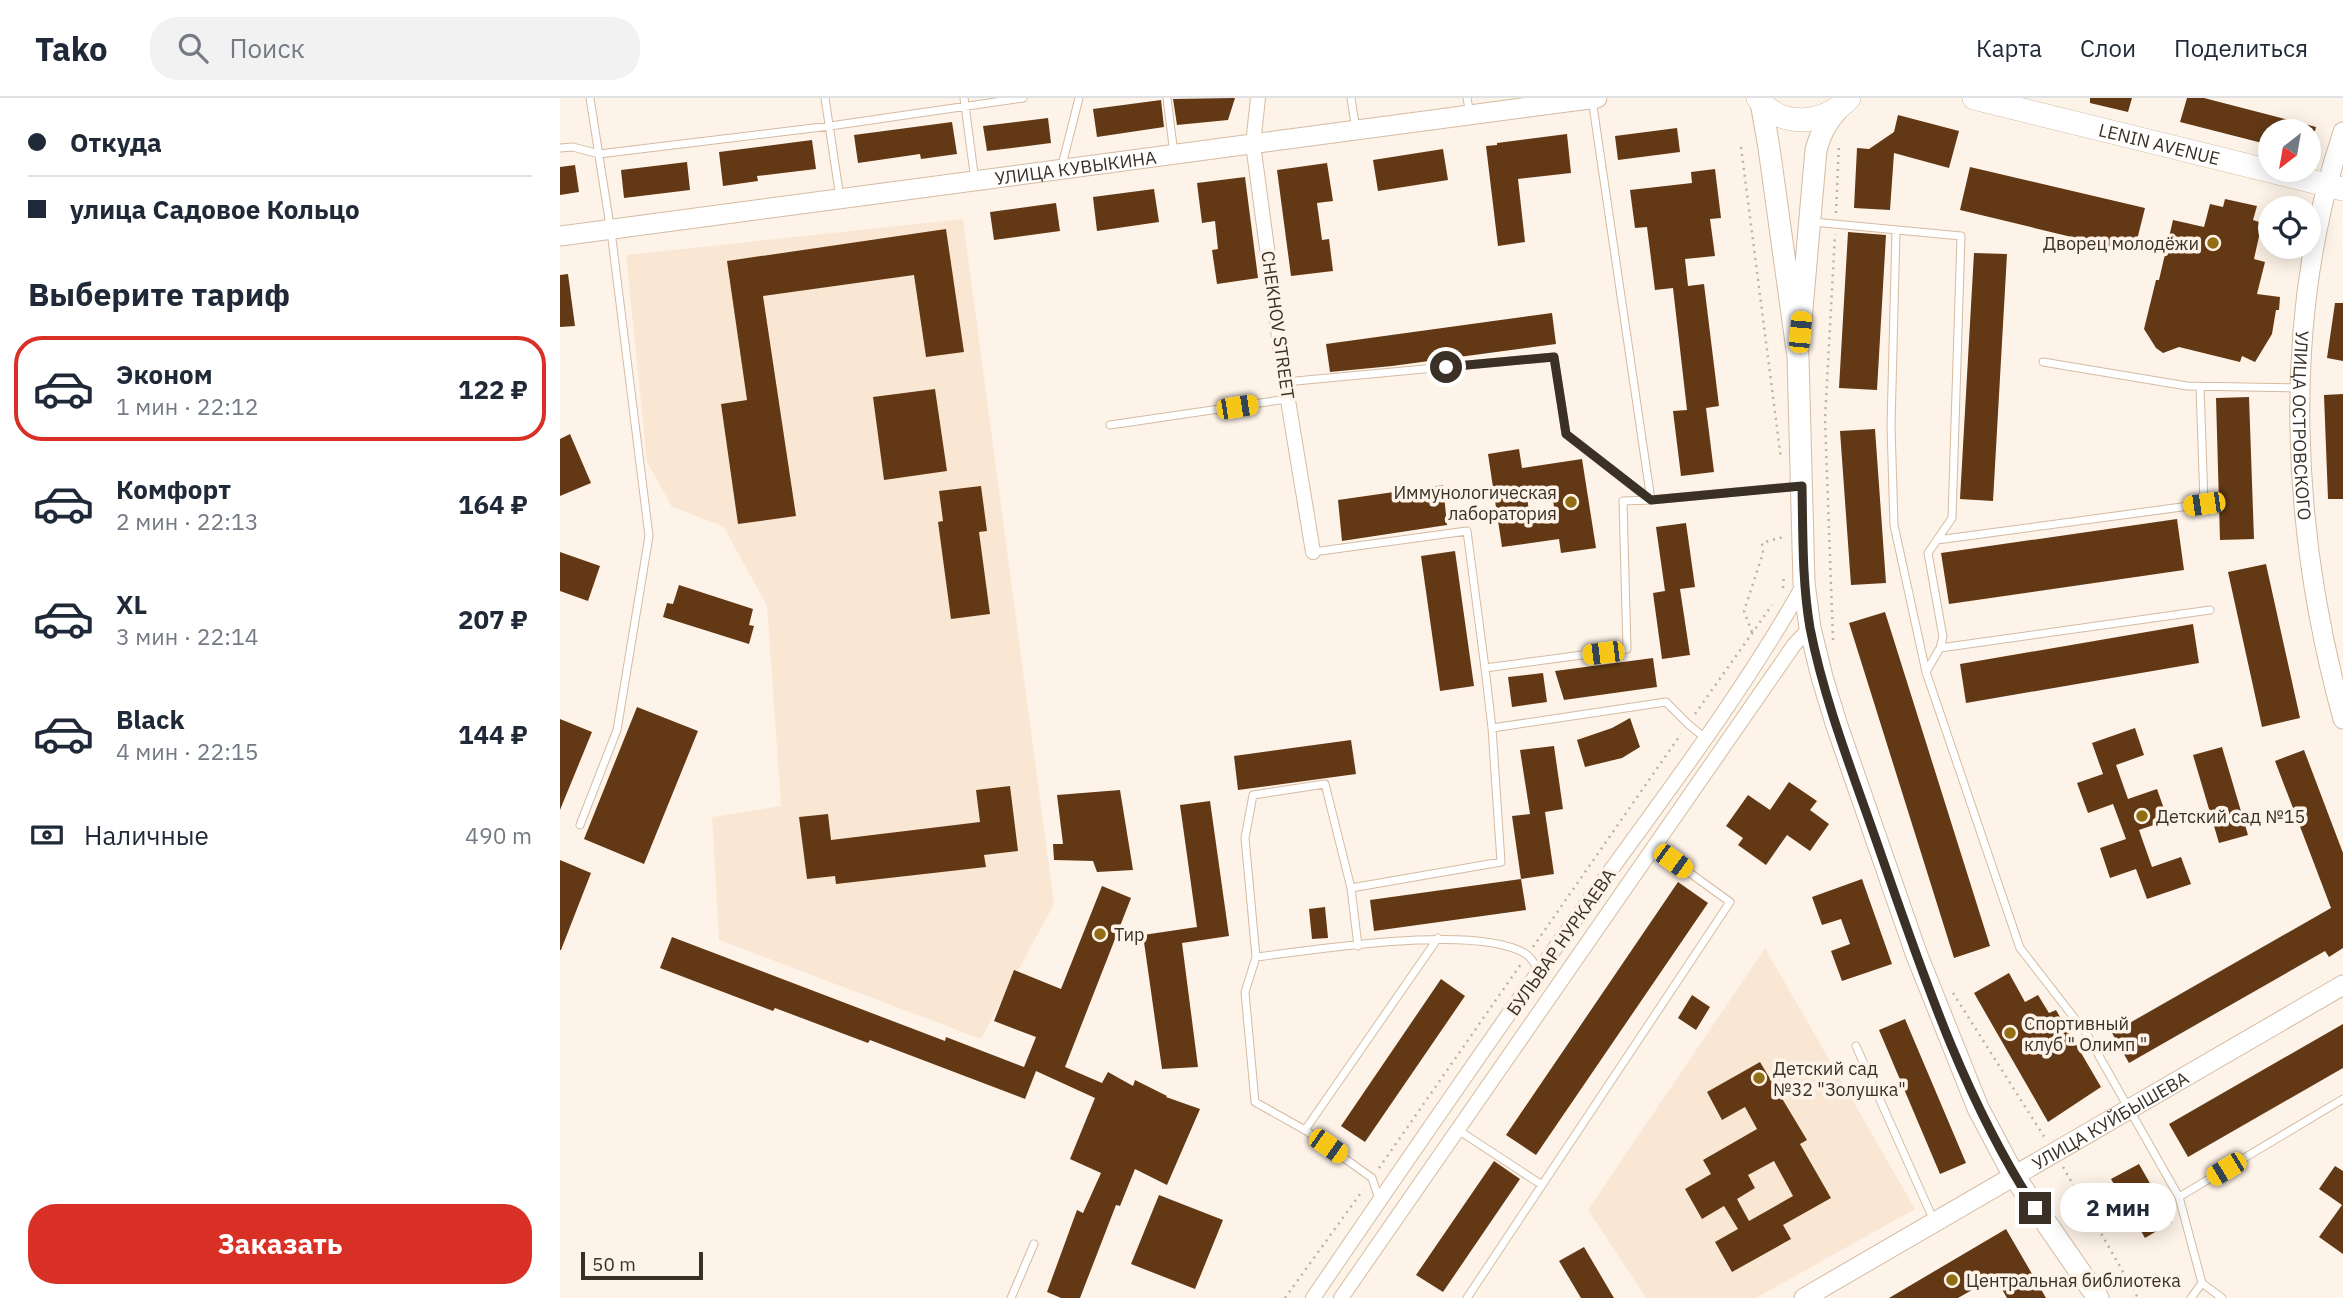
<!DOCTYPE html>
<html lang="ru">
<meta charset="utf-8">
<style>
:root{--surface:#fff;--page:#f2f2f3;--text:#1f2937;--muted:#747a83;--line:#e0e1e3;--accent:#d93025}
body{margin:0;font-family:"IBM Plex Sans",sans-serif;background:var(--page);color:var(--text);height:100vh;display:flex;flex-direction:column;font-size:26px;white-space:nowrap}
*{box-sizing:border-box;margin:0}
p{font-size:23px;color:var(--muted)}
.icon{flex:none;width:38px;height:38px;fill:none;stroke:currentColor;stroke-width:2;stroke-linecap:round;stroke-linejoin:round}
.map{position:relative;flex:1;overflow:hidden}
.panel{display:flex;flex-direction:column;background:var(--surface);width:560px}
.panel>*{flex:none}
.top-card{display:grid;align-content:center;height:154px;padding:0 28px;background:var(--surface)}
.needle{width:46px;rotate:211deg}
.controls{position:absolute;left:1698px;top:21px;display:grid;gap:14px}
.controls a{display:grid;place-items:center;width:63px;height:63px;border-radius:50%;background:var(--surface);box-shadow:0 4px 18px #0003;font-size:35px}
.scale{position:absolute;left:21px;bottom:18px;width:122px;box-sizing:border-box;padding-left:7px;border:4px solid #3a3025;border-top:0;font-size:19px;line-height:24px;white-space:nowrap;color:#3a3025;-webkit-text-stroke:5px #fef3e8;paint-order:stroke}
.end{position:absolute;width:32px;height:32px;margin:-16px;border:9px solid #3a3025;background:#fff;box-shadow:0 0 0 4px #fff}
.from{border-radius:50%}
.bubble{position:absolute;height:49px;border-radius:24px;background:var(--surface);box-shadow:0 4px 18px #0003;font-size:23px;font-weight:700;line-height:49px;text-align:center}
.car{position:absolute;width:21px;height:42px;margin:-21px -10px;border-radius:9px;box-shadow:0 0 5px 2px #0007;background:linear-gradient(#f5c518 24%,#345 0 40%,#f5c518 0 76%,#345 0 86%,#f5c518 0)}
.top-card b{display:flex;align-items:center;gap:24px;height:66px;font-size:26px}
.top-card b+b{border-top:2px solid var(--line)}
.top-card i{width:18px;height:18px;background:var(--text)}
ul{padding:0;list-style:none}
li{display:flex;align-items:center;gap:21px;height:105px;margin:0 14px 10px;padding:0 14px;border:4px solid transparent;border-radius:28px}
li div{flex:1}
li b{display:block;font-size:26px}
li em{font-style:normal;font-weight:700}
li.active{border-color:var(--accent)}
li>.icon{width:63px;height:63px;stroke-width:1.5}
h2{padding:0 28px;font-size:32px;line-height:84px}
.pay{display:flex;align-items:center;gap:18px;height:77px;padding:0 28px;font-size:26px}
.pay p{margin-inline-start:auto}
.cta{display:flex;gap:14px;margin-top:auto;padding:14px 28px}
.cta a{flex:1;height:80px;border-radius:28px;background:var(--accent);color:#fff;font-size:28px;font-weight:700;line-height:80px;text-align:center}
header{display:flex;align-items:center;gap:42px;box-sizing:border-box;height:98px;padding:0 35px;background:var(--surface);border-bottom:2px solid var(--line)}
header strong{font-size:33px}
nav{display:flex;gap:38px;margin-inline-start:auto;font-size:24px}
.search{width:490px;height:63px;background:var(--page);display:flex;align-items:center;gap:18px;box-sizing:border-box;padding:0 24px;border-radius:28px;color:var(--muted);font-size:26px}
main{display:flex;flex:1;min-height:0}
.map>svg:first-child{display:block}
.built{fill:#fae7d3}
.building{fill:#633915;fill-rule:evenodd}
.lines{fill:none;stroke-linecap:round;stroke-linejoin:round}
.service-casing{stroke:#d5bba2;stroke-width:9}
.minor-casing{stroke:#d5bba2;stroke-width:16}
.tertiary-casing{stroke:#d5bba2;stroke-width:21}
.secondary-casing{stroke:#d5bba2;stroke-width:23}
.primary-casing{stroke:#d5bba2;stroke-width:24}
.path{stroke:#bcb1a6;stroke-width:2.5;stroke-dasharray:2 5;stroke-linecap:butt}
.service{stroke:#fff;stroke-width:7}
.minor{stroke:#fff;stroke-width:14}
.tertiary{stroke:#fff;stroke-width:19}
.secondary{stroke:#fff;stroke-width:21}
.primary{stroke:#fff;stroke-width:23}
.route{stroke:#3a3025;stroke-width:9}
.poi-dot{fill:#916d13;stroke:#fef3e8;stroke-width:2.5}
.labels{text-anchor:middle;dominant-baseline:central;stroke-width:7;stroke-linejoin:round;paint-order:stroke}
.street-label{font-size:18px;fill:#3a3025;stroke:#fef3e8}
.poi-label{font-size:18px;fill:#3a3025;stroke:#fef3e8;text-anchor:start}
</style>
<header>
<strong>Tako</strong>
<div class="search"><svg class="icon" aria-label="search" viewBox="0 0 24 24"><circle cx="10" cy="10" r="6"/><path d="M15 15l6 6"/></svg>Поиск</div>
<nav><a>Карта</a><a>Слои</a><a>Поделиться</a></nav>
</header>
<main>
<section class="panel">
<div class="top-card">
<b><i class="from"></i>Откуда</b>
<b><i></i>улица Садовое Кольцо</b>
</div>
<h2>Выберите тариф</h2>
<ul>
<li class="active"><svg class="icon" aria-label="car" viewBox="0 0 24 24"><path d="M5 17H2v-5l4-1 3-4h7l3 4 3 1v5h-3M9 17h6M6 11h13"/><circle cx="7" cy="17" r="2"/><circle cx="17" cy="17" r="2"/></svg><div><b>Эконом</b><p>1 мин · 22:12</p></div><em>122 ₽</em></li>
<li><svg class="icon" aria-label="car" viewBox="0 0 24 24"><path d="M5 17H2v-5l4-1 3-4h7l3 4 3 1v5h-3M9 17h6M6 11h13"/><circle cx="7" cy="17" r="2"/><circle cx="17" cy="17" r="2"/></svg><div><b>Комфорт</b><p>2 мин · 22:13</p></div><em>164 ₽</em></li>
<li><svg class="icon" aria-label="car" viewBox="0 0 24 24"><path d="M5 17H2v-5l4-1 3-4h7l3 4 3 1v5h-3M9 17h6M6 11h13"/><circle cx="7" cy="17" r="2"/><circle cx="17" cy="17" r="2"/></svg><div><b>XL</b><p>3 мин · 22:14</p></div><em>207 ₽</em></li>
<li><svg class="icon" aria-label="car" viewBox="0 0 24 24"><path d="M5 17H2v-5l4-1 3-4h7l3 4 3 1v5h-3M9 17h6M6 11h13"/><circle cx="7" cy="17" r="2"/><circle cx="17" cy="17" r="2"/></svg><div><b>Black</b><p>4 мин · 22:15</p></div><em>144 ₽</em></li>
</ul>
<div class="pay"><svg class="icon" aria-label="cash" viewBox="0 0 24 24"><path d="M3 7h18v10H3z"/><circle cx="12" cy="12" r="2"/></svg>Наличные<p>490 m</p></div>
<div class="cta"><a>Заказать</a></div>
</section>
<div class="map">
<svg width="1783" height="1200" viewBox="0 0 1783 1200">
<rect width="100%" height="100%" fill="#fef3e8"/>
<path class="built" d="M 403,121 L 494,806 L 421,941 L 159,842 L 152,719 L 221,708 L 207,508 L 163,428 L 112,409 L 87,364 L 66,157 Z
M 1205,850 L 1355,1111 L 1196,1200 L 1086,1200 L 1028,1112 Z"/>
<path class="building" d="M 675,0 L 668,22 L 617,27 L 613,1 Z
M 1530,0 L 1572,0 L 1568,14 L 1530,5 Z
M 1627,0 L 1644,0 L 1756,29 L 1755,33 L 1710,33 L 1710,47 L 1620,24 Z
M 601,2 L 604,29 L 537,39 L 533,11 Z
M 1338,17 L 1399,33 L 1389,70 L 1334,55 L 1330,112 L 1294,110 L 1297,50 L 1309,51 L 1334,34 Z
M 488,20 L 491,45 L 427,53 L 423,28 Z
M 392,24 L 397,56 L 361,61 L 360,56 L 298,65 L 294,37 Z
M 1117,30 L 1120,54 L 1058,62 L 1055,38 Z
M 1007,36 L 1011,75 L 958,81 L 965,144 L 938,148 L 926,48 L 937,47 L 937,45 Z
M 252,42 L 256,71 L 197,78 L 198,83 L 163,88 L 159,54 Z
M 883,51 L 888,82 L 818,93 L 813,62 Z
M 127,64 L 130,92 L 64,100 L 61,72 Z
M 767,65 L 773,103 L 757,105 L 762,142 L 769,141 L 773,173 L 731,178 L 717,72 Z
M 15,67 L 19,94 L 0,97 L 0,69 Z
M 1410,69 L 1585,110 L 1574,154 L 1400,112 Z
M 1155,71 L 1161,120 L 1150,121 L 1155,158 L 1125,161 L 1128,188 L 1144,186 L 1159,308 L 1146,310 L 1154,374 L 1121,378 L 1113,313 L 1127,312 L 1113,190 L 1095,192 L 1087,129 L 1075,130 L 1070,92 L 1132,85 L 1131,74 Z
M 685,79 L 698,180 L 657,186 L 652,152 L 658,151 L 655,123 L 642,125 L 637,85 Z
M 594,91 L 599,124 L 537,133 L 533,99 Z
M 1665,101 L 1697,108 L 1693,122 L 1702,125 L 1694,161 L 1705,164 L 1697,196 L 1720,199 L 1719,212 L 1716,212 L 1712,236 L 1695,264 L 1682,258 L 1680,264 L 1619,249 L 1603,255 L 1596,250 L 1584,231 L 1596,182 L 1599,182 L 1613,122 L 1644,129 L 1650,106 L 1663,109 Z
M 496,105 L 500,133 L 434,142 L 430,114 Z
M 386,131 L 404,254 L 366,259 L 354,177 L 203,198 L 236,418 L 178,426 L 161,306 L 187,302 L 167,163 Z
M 1288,134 L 1326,137 L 1317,292 L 1279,290 Z
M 1414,155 L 1447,156 L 1433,403 L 1400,401 Z
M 8,176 L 15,228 L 0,229 L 0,177 Z
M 1775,205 L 1783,205 L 1783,263 L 1767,260 Z
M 992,215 L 996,246 L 832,268 L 770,274 L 766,246 Z
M 375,291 L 387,373 L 324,382 L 313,299 Z
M 1783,296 L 1783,401 L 1768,401 L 1764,297 Z
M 1689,299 L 1694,441 L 1660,442 L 1656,300 Z
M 1315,331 L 1326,485 L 1291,487 L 1280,333 Z
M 10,336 L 31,385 L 0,398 L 0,341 Z
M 959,351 L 962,370 L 1022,361 L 1036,450 L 1001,455 L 999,441 L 942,449 L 928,356 ZM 991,388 L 995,416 L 970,420 L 966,392 Z
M 883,387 L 887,427 L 782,443 L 778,402 Z
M 421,388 L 427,433 L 419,434 L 430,516 L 391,521 L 378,424 L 383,423 L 379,393 Z
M 1617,421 L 1624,472 L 1389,506 L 1381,455 Z
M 1126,425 L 1135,489 L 1120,491 L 1130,557 L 1102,561 L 1093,495 L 1105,493 L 1096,429 Z
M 895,453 L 914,588 L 880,593 L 861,458 Z
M 0,454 L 40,468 L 28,503 L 0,493 Z
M 1706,466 L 1740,620 L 1702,629 L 1668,474 Z
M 119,487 L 193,511 L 189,527 L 194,528 L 189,546 L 103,519 L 107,505 L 113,506 Z
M 1325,514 L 1430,848 L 1394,860 L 1289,525 Z
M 1633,526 L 1639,565 L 1406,605 L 1400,566 Z
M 1093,560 L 1097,589 L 1004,602 L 995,573 Z
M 983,575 L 987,604 L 952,609 L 948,579 Z
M 77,609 L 138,633 L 84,766 L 24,741 Z
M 1070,620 L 1080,649 L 1062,660 L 1025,669 L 1017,642 L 1052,630 Z
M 0,621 L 32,634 L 0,712 Z
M 1575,630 L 1584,657 L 1556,667 L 1568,701 L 1597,691 L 1608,722 L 1579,732 L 1592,769 L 1621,759 L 1631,786 L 1587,801 L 1576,771 L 1550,780 L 1540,750 L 1566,741 L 1553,706 L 1528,715 L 1517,685 L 1543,676 L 1532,645 Z
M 791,642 L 796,676 L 678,692 L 674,658 Z
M 994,648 L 1003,711 L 985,714 L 994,776 L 961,781 L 952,718 L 970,716 L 960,652 Z
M 1662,649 L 1688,737 L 1659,745 L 1633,657 Z
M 1744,652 L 1783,755 L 1783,850 L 1769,859 L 1765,853 L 1569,965 L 1552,935 L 1771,810 L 1715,663 Z
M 1229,684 L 1257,703 L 1250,712 L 1269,726 L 1250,753 L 1227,737 L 1206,767 L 1178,747 L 1183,740 L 1166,728 L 1188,697 L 1210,712 Z
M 450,688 L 458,753 L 424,757 L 426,769 L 276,786 L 275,778 L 247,781 L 239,719 L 268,716 L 271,742 L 420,724 L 416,692 Z
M 560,692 L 573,772 L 537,774 L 533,763 L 494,762 L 493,746 L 503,746 L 497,697 Z
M 650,703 L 669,838 L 622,845 L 638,969 L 602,971 L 583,837 L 637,829 L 620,707 Z
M 0,762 L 31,775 L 1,852 L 0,852 Z
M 961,781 L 966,812 L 814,833 L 810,802 Z
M 1302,781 L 1332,866 L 1282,883 L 1271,853 L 1290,846 L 1281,821 L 1262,827 L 1252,799 Z
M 1118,784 L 1148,805 L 976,1057 L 946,1037 Z
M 542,788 L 571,800 L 505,969 L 542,985 L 548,974 L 573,988 L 575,982 L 607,998 L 606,999 L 640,1011 L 607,1087 L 575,1071 L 560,1108 L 556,1107 L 520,1200 L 501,1200 L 487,1194 L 517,1112 L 523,1115 L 541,1075 L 510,1061 L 535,1000 L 476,973 L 465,1001 L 310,942 L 308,945 L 215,910 L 213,913 L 100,870 L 112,839 L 385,943 L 386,939 L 464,969 L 476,939 L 434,923 L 454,872 L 501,891 Z
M 765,809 L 768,840 L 752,841 L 749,811 Z
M 1449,875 L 1465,904 L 1478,897 L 1489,915 L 1496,912 L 1541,989 L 1488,1024 L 1414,895 Z
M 881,881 L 905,898 L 805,1044 L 781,1028 Z
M 1132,897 L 1150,909 L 1136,932 L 1118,920 Z
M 1345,921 L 1406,1065 L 1380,1076 L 1319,932 Z
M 1783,926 L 1783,970 L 1628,1059 L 1609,1026 Z
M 1200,964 L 1247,1042 L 1240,1046 L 1271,1100 L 1223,1127 L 1231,1141 L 1172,1174 L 1155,1144 L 1178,1131 L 1164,1108 L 1142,1121 L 1125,1091 L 1151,1076 L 1143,1062 L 1197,1031 L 1185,1009 L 1162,1022 L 1147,994 ZM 1214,1063 L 1233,1098 L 1189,1123 L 1177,1101 L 1195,1090 L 1188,1077 Z
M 934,1063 L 960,1081 L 883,1194 L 856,1177 Z
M 1579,1066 L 1612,1124 L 1585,1140 L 1551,1081 Z
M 1775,1068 L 1783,1073 L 1783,1156 L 1759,1139 L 1782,1107 L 1759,1091 Z
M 599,1097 L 663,1122 L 635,1191 L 571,1166 Z
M 1446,1131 L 1486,1200 L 1447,1200 L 1435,1179 L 1398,1200 L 1329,1200 Z
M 1024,1149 L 1054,1200 L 1021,1200 L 999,1163 Z"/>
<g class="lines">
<defs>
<path id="service" d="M 265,0 L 280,100
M 404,0 L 415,83
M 607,0 L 614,56
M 791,0 L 796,32
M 907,0 L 910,17
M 1032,1 L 1091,402
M 0,50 L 13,49 L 39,56 L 270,28 L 463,0
M 502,67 L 519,0
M 1253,124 L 1401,138 L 1392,420 L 1368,455 L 1383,539 L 1380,550 L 1366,574 L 1460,850 L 1526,935 L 1619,1099 L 1642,1185 L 1631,1200
M 1336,132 L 1331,328 L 1334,427 L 1366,574
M 1483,264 L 1627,288 L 1740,290
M 725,284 L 994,259 L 1006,336 L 1090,402
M 550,327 L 727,301
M 1377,442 L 1644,406 L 1640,288
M 753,454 L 907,433 L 925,570
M 1380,550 L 1650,512
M 932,630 L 925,570 L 1067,551 L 1063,403 L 1091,402 L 1238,388
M 20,727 L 57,632 L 89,438 L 52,141 L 30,0
M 798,848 L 791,790 L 941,764 L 932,630 L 1106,604 L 1128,626 L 1145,640
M 696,859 L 685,740 L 693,697 L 765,686 L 791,790
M 1296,948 L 1374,1123
M 745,1032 L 878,840
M 898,1032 L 982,1087
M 1619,1099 L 1783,1001
M 819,1101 L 812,1080 L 745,1032 L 695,1004 L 685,894 L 696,859 C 756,852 917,825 966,856 C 971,859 975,867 979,872
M 1642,1185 L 1662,1200
M 451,1200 L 474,1146
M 907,1200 L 1170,804 L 1094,749"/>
<path id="minor" d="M 698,0 L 693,46 L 725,284 L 753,454
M 753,1200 C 843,1068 934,936 1027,805 C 1102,701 1181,598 1244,486
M 781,1200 L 1234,547 L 1250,530"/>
<g id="tertiary">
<path id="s1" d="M 1783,34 C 1720,223 1731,432 1783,621"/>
<path id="s2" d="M 0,138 L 1037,0"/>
<path id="s3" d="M 1244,1200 L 1783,887"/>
</g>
<path id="secondary" d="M 1201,4 L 1209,50 L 1238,259 L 1244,485 L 1250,530 L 1262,579 L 1276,625 L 1356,855 L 1418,1010 L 1454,1078 L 1538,1200
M 1241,222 L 1256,52 C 1261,34 1267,23 1280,9"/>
<g id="primary">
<path d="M 1198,0 C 1220,31 1265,27 1289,0"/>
<path id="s4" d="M 1414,0 L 1783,91"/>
</g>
</defs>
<use href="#service" class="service-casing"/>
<use href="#minor" class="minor-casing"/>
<use href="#tertiary" class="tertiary-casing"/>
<use href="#secondary" class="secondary-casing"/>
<use href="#primary" class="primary-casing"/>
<path class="path" d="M 1181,49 L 1221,361
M 1276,115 L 1279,45
M 1223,490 L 1224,476
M 1192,534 L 1184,513 L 1203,455 L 1202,445 L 1223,439
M 1273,542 L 1265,321 L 1275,136
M 1135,616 L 1212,507
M 973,849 L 1121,636
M 1393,895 L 1485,1040
M 1503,1069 L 1578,1200
M 819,1070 L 961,866
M 725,1200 L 803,1092"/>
<use href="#service" class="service"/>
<use href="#minor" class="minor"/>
<use href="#tertiary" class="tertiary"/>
<use href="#secondary" class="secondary"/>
<use href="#primary" class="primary"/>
</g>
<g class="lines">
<path class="route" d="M 886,269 L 994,259 L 1006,336 L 1091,402 L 1242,388 C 1243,435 1242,483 1250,530 C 1264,602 1292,673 1316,742 C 1360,868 1402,998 1475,1110"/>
</g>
<g class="poi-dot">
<circle cx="1653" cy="145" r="7"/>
<circle cx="1011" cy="404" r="7"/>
<circle cx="1582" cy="718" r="7"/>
<circle cx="540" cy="836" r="7"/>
<circle cx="1450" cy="935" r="7"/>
<circle cx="1199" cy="980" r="7"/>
<circle cx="1392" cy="1182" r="7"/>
</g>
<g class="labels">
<g class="street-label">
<text stroke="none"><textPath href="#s4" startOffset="191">LENIN AVENUE</textPath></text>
<text stroke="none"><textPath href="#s2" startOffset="520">УЛИЦА КУВЫКИНА</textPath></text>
<text transform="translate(718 227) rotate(82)">CHEKHOV STREET</text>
<text stroke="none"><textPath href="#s1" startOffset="298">УЛИЦА ОСТРОВСКОГО</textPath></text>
<text transform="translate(1001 844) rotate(-55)">БУЛЬВАР НУРКАЕВА</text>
<text stroke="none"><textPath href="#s3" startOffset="354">УЛИЦА КУЙБЫШЕВА</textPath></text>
</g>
<g class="poi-label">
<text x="1639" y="145" text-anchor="end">Дворец молодёжи</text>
<text x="997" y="394" text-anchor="end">Иммунологическая<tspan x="997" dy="21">лаборатория</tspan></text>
<text x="1596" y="718">Детский сад №15</text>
<text x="554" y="836">Тир</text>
<text x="1464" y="925">Спортивный<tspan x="1464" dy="21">клуб " Олимп "</tspan></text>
<text x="1213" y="970">Детский сад<tspan x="1213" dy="21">№32 "Золушка"</tspan></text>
<text x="1406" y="1182">Центральная библиотека</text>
</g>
</g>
</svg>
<div class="controls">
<a><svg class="needle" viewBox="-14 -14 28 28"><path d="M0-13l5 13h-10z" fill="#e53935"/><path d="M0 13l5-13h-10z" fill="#747a83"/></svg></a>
<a><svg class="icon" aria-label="locate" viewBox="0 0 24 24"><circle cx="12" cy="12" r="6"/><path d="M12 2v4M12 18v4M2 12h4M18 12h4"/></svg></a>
</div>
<div class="scale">50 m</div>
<i class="end from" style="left:886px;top:269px"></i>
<i class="end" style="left:1475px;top:1110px"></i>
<div class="bubble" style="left:1500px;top:1085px;width:116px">2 мин</div>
<i class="car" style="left:1240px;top:234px;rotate:5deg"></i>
<i class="car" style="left:677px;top:309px;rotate:81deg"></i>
<i class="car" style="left:1644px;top:406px;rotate:262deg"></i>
<i class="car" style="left:1043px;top:555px;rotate:263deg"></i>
<i class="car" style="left:1113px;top:763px;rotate:126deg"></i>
<i class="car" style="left:768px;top:1048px;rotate:125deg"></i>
<i class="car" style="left:1666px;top:1071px;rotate:239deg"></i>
</div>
</main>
